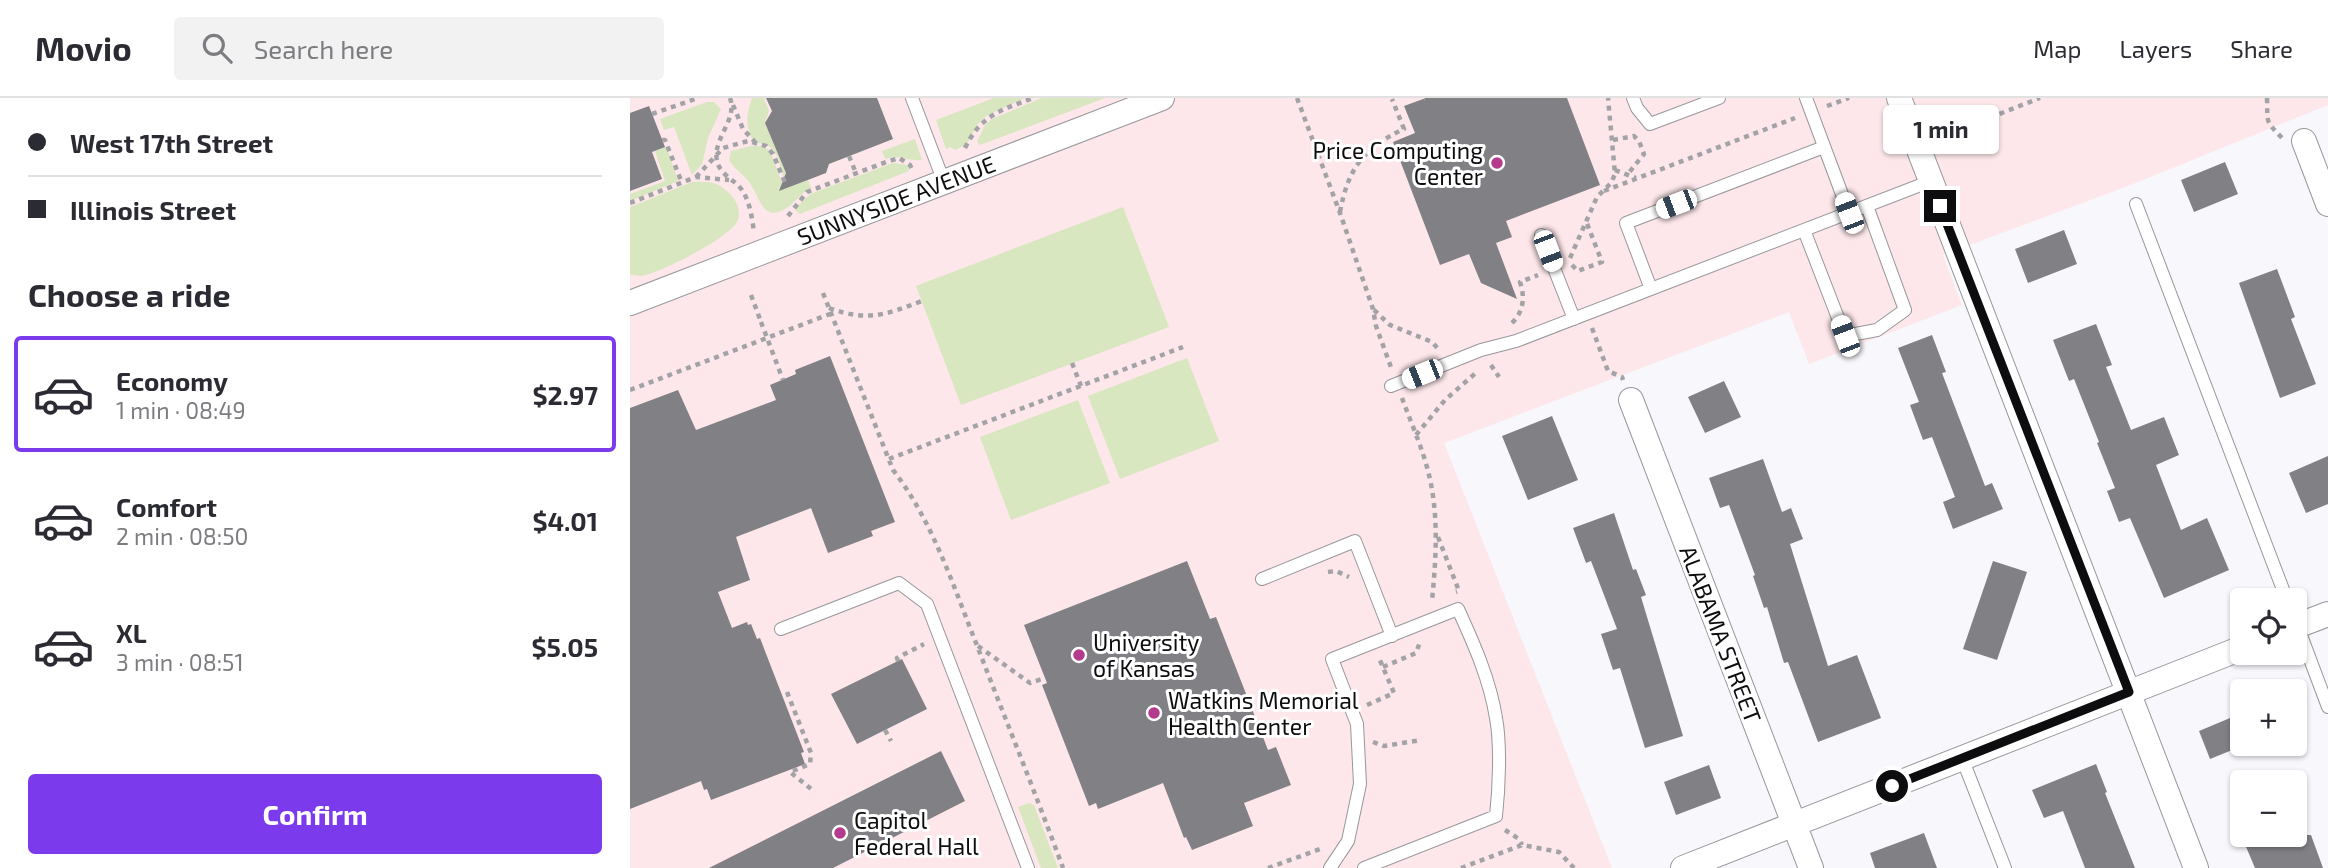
<!DOCTYPE html>
<meta charset="utf-8">
<style>
:root{--surface:#fff;--page:#f2f2f3;--text:#2b2b33;--muted:#7c7c81;--line:#e1e1e2;--accent:#7c3aed}
body{margin:0;font-family:"Exo 2",sans-serif;background:var(--page);color:var(--text);height:100vh;display:flex;flex-direction:column;font-size:26px;white-space:nowrap}
*{box-sizing:border-box;margin:0}
p{font-size:23px;color:var(--muted)}
.icon{flex:none;width:38px;height:38px;fill:none;stroke:currentColor;stroke-width:2;stroke-linecap:round;stroke-linejoin:round}
.map{position:relative;flex:1;overflow:hidden}
.details{display:flex;flex-direction:column;background:var(--surface);width:630px}
.details>*{flex:none}
.top-card{display:grid;align-content:center;height:154px;padding:0 28px;background:var(--surface)}
.fabs{position:absolute;left:1600px;top:490px;display:grid;gap:14px}
.fabs a{display:grid;place-items:center;width:77px;height:77px;border-radius:7px;background:var(--surface);box-shadow:0 2px 5px #0004;font-size:35px}
.end{position:absolute;width:32px;height:32px;margin:-16px;border:9px solid #0d0d0f;background:#fff;box-shadow:0 0 0 4px #fff}
.from{border-radius:50%}
.bubble{position:absolute;height:49px;border-radius:7px;background:var(--surface);box-shadow:0 2px 5px #0004;font-size:23px;font-weight:700;line-height:49px;text-align:center}
.car{position:absolute;width:21px;height:42px;margin:-21px -10px;border-radius:9px;box-shadow:0 0 5px 2px #0007;background:linear-gradient(#fff 24%,#345 0 40%,#fff 0 76%,#345 0 86%,#fff 0)}
.top-card b{display:flex;align-items:center;gap:24px;height:66px;font-size:26px}
.top-card b+b{border-top:2px solid var(--line)}
.top-card i{width:18px;height:18px;background:var(--text)}
ul{padding:0;list-style:none}
li{display:flex;align-items:center;gap:21px;height:116px;margin:0 14px 10px;padding:0 14px;border:4px solid transparent;border-radius:7px}
li div{flex:1}
li b{display:block;font-size:26px}
li em{font-style:normal;font-weight:700}
li.current{border-color:var(--accent)}
li>.icon{width:63px;height:63px;stroke-width:1.5}
h2{padding:0 28px;font-size:32px;line-height:84px}
.primary-button{display:flex;gap:14px;margin-top:auto;padding:14px 28px}
.primary-button a{flex:1;height:80px;border-radius:7px;background:var(--accent);color:#fff;font-size:28px;font-weight:700;line-height:80px;text-align:center}
header{display:flex;align-items:center;gap:42px;box-sizing:border-box;height:98px;padding:0 35px;background:var(--surface);border-bottom:2px solid var(--line)}
header strong{font-size:33px}
nav{display:flex;gap:38px;margin-inline-start:auto;font-size:24px}
.search{width:490px;height:63px;background:var(--page);display:flex;align-items:center;gap:18px;box-sizing:border-box;padding:0 24px;border-radius:7px;color:var(--muted);font-size:26px}
main{display:flex;flex:1;min-height:0}
.map>svg:first-child{display:block}
.education{fill:#fde7ea}
.green{fill:#d8e7bf}
.building{fill:#808085}
.lines{fill:none;stroke-linecap:round;stroke-linejoin:round}
.service-casing{stroke:#97979c;stroke-width:14}
.minor-casing{stroke:#97979c;stroke-width:26}
.path{stroke:#a3a3a7;stroke-width:4.5;stroke-dasharray:5 5;stroke-linecap:butt}
.service{stroke:#fff;stroke-width:12}
.minor{stroke:#fff;stroke-width:24}
.path-bridge{stroke:#a3a3a7;stroke-width:4.5;stroke-dasharray:5 5;stroke-linecap:butt}
.route{stroke:#0d0d0f;stroke-width:9}
.poi-dot{fill:#b33a8d;stroke:#fff;stroke-width:2.5}
.labels{text-anchor:middle;dominant-baseline:central;stroke-width:6;stroke-linejoin:round;paint-order:stroke}
.poi-label{font-size:23px;fill:#0d0d0f;stroke:#fff;text-anchor:start}
.street-label{font-size:23px;fill:#0d0d0f;stroke:#fff}
</style>
<header>
<strong>Movio</strong>
<div class="search"><svg class="icon" aria-label="search" viewBox="0 0 24 24"><circle cx="10" cy="10" r="6"/><path d="M15 15l6 6"/></svg>Search here</div>
<nav><a>Map</a><a>Layers</a><a>Share</a></nav>
</header>
<main>
<section class="details">
<div class="top-card">
<b><i class="from"></i>West 17th Street</b>
<b><i></i>Illinois Street</b>
</div>
<h2>Choose a ride</h2>
<ul>
<li class="current"><svg class="icon" aria-label="car" viewBox="0 0 24 24"><path d="M5 17H2v-5l4-1 3-4h7l3 4 3 1v5h-3M9 17h6M6 11h13"/><circle cx="7" cy="17" r="2"/><circle cx="17" cy="17" r="2"/></svg><div><b>Economy</b><p>1 min · 08:49</p></div><em>$2.97</em></li>
<li><svg class="icon" aria-label="car" viewBox="0 0 24 24"><path d="M5 17H2v-5l4-1 3-4h7l3 4 3 1v5h-3M9 17h6M6 11h13"/><circle cx="7" cy="17" r="2"/><circle cx="17" cy="17" r="2"/></svg><div><b>Comfort</b><p>2 min · 08:50</p></div><em>$4.01</em></li>
<li><svg class="icon" aria-label="car" viewBox="0 0 24 24"><path d="M5 17H2v-5l4-1 3-4h7l3 4 3 1v5h-3M9 17h6M6 11h13"/><circle cx="7" cy="17" r="2"/><circle cx="17" cy="17" r="2"/></svg><div><b>XL</b><p>3 min · 08:51</p></div><em>$5.05</em></li>
</ul>
<div class="primary-button"><a>Confirm</a></div>
</section>
<div class="map">
<svg width="1698" height="770" viewBox="0 0 1698 770">
<rect width="100%" height="100%" fill="#f7f7fc"/>
<path class="education" d="M 0,0 L 1698,0 L 1698,7 L 1498,88 L 1313,157 L 1332,207 L 1179,266 L 1159,214 L 814,345 L 982,770 L 0,770 Z"/>
<path class="green" d="M 122,0 L 134,0 L 139,13 L 135,25 L 156,75 L 154,80 C 147,61 148,44 124,45 C 115,29 116,17 122,0 Z
M 364,0 L 395,0 L 356,18 L 348,26 L 337,46 L 325,52 L 320,49 L 316,51 L 306,22 Z
M 412,0 L 475,0 L 350,47 L 347,44 L 355,27 L 362,21 Z
M 77,4 L 84,4 L 91,11 L 78,40 L 72,66 L 62,77 L 44,29 L 34,32 L 30,21 Z
M 285,41 L 292,62 C 278,64 271,56 255,61 L 252,53 Z
M 121,48 L 130,48 L 140,52 L 154,91 L 178,82 L 181,90 C 170,95 165,106 155,111 C 133,124 130,100 121,87 C 115,77 105,72 99,62 L 101,53 Z
M 35,49 L 37,50 L 48,83 L 0,103 L 0,96 L 35,83 L 25,53 Z
M 263,65 L 278,67 L 279,73 L 170,116 L 166,113 L 166,110 L 180,96 Z
M 62,84 C 79,83 89,84 101,97 C 107,104 111,113 108,122 C 103,138 29,176 11,178 C 7,178 4,177 0,176 L 0,109 Z
M 493,109 L 539,229 L 331,307 L 286,188 Z
M 557,260 L 589,343 L 490,381 L 458,298 Z
M 448,302 L 480,385 L 381,422 L 350,339 Z
M 399,705 L 404,707 L 428,770 L 411,770 L 388,709 Z"/>
<path class="building" d="M 136,0 L 247,0 L 263,41 L 199,66 L 196,75 L 149,93 L 156,75 L 135,25 L 142,13 Z
M 796,0 L 937,0 L 970,87 L 876,123 L 882,139 L 866,145 L 887,201 L 851,185 L 839,156 L 810,167 L 763,44 L 785,35 L 774,8 Z
M 19,8 L 35,49 L 22,54 L 32,81 L 0,93 L 0,15 Z
M 1595,64 L 1608,96 L 1564,114 L 1551,82 Z
M 1434,132 L 1447,166 L 1398,185 L 1385,151 Z
M 1647,171 L 1665,219 L 1661,221 L 1686,286 L 1650,300 L 1609,185 Z
M 1466,226 L 1482,267 L 1476,269 L 1501,332 L 1534,319 L 1549,357 L 1526,367 L 1551,432 L 1577,420 L 1599,472 L 1534,500 L 1500,420 L 1489,424 L 1477,393 L 1485,390 L 1467,345 L 1469,344 L 1444,281 L 1439,283 L 1423,242 Z
M 1302,237 L 1316,274 L 1312,275 L 1355,388 L 1362,385 L 1373,411 L 1323,431 L 1313,404 L 1325,399 L 1302,339 L 1293,342 L 1280,307 L 1289,304 L 1268,250 Z
M 200,258 L 265,424 L 241,433 L 243,438 L 198,455 L 181,410 L 106,439 L 120,482 L 88,494 L 102,530 L 117,524 L 118,527 L 121,526 L 127,541 L 130,540 L 174,654 L 171,655 L 175,666 L 81,702 L 77,691 L 74,692 L 71,683 L 0,711 L 0,310 L 48,292 L 66,332 L 146,302 L 140,287 L 166,276 L 165,272 Z
M 1094,283 L 1111,319 L 1075,335 L 1058,299 Z
M 922,318 L 948,382 L 898,402 L 872,338 Z
M 1698,358 L 1698,406 L 1676,415 L 1659,375 Z
M 1133,361 L 1152,414 L 1161,410 L 1173,441 L 1160,446 L 1198,568 L 1227,557 L 1251,620 L 1188,644 L 1158,564 L 1154,565 L 1137,509 L 1134,510 L 1123,478 L 1125,477 L 1099,407 L 1090,410 L 1079,380 Z
M 984,415 L 1003,472 L 1006,471 L 1016,497 L 1011,499 L 1053,638 L 1015,650 L 990,570 L 983,572 L 971,536 L 987,531 L 961,463 L 956,465 L 943,430 Z
M 557,463 L 580,521 L 586,519 L 638,652 L 646,649 L 661,687 L 614,705 L 623,728 L 562,752 L 556,739 L 554,740 L 533,685 L 468,711 L 466,705 L 459,708 L 412,587 L 417,585 L 394,527 Z
M 1363,463 L 1397,474 L 1367,562 L 1333,551 Z
M 272,561 L 297,611 L 227,646 L 201,596 Z
M 1612,615 L 1612,648 L 1580,661 L 1569,633 Z
M 311,653 L 335,703 L 203,770 L 79,770 Z
M 1466,666 L 1477,694 L 1475,695 L 1505,770 L 1455,770 L 1433,713 L 1414,720 L 1402,692 Z
M 1079,667 L 1091,700 L 1046,717 L 1034,684 Z
M 1294,735 L 1307,770 L 1245,770 L 1240,755 Z
M 1611,737 L 1681,737 L 1693,770 L 1625,770 Z"/>
<g class="lines">
<defs>
<path id="service" d="M 282,0 L 314,84
M 1003,0 L 1007,10 L 1020,26 L 1089,0
M 1176,0 L 1219,115
M 1506,106 L 1657,502
M 1174,132 L 1215,238 L 1247,232 L 1275,212 L 1237,108
M 911,137 L 944,221
M 1021,191 L 996,125 L 1194,49
M 761,288 L 851,252 L 886,243 L 1301,83
M 632,481 L 725,443 L 762,538
M 1666,524 L 1698,609
M 151,531 L 269,485 L 297,506 L 398,770
M 1332,660 L 1375,770
M 700,770 L 718,743 L 730,686 L 727,626 L 702,561 L 828,511 C 844,546 860,582 866,620 C 871,647 869,691 866,718 L 734,770"/>
<path id="minor" d="M 1269,0 L 1566,770
M 1674,43 L 1698,106
M 0,205 L 532,0
M 1001,302 L 1181,770
M 1664,529 L 1698,516
M 1053,770 L 1612,550"/>
</defs>
<use href="#service" class="service-casing"/>
<use href="#minor" class="minor-casing"/>
<path class="path" d="M 100,0 C 108,22 82,41 87,63 C 90,77 104,81 112,92 C 120,104 122,120 124,134
M 667,0 L 710,115 L 743,211 L 746,228 L 762,272
M 794,0 L 795,0
M 1637,0 C 1638,26 1634,21 1653,41
M 103,7 L 113,31 L 125,44
M 1197,8 L 1219,0
M 22,16 L 68,0
M 1323,34 L 1410,0
M 32,42 L 35,42 L 52,85
M 983,42 L 1004,38 L 1009,43 L 1014,56 L 997,77
M 335,50 C 351,17 371,12 403,0
M 219,58 L 226,75
M 985,72 L 1006,80
M 66,79 L 93,50 L 118,43 L 136,48 L 143,56 L 156,87
M 974,93 L 1165,20
M 0,105 L 66,79 L 99,82
M 710,114 C 718,71 733,50 774,31 L 762,1
M 158,118 L 177,94 L 256,64 L 269,60 L 280,67 L 283,73
M 940,160 L 967,99 L 981,85 L 985,76 L 978,0
M 942,167 L 948,173 L 972,164 L 956,123
M 193,195 L 263,372 C 302,422 323,487 346,545 C 375,620 405,694 433,770
M 121,197 L 131,224
M 199,210 C 238,224 255,217 292,203
M 744,212 L 760,227 L 802,244 L 810,253
M 882,225 C 894,213 895,199 890,184 L 908,177
M 962,230 L 978,273 L 992,279 L 993,282
M 442,265 L 451,288
M 861,267 L 869,279
M 0,292 L 200,216
M 772,300 C 781,325 793,351 799,377 C 809,419 806,460 802,503
M 786,337 L 815,302 L 848,273
M 259,361 L 553,249
M 808,439 L 829,493 L 826,494
M 698,474 L 706,473 L 719,479
M 348,548 L 400,585 L 415,580
M 268,563 L 267,560 L 294,546
M 753,569 L 786,555 L 790,544
M 157,594 L 181,655 L 180,666 L 160,674 L 185,694
M 737,607 L 764,595 L 749,560
M 255,632 L 261,643
M 743,644 L 754,648 L 791,642
M 875,732 L 889,741 L 892,747
M 638,770 L 693,750
M 831,770 L 892,747 L 929,754 L 944,770"/>
<use href="#service" class="service"/>
<use href="#minor" class="minor"/>
<path class="path-bridge" d="M 131,224 L 153,282"/>
</g>
<g class="lines">
<path class="route" d="M 1262,688 L 1499,594 L 1310,108"/>
</g>
<g class="poi-dot">
<circle cx="867" cy="65" r="7"/>
<circle cx="449" cy="557" r="7"/>
<circle cx="524" cy="615" r="7"/>
<circle cx="210" cy="735" r="7"/>
</g>
<g class="labels">
<g class="poi-label">
<text x="853" y="52" text-anchor="end">Price Computing<tspan x="853" dy="26">Center</tspan></text>
<text x="463" y="544">University<tspan x="463" dy="26">of Kansas</tspan></text>
<text x="538" y="602">Watkins Memorial<tspan x="538" dy="26">Health Center</tspan></text>
<text x="224" y="722">Capitol<tspan x="224" dy="26">Federal Hall</tspan></text>
</g>
<g class="street-label">
<text transform="translate(266 102) rotate(-21)">SUNNYSIDE AVENUE</text>
<text transform="translate(1091 536) rotate(69)">ALABAMA STREET</text>
</g>
</g>
</svg>
<div class="fabs">
<a><svg class="icon" aria-label="locate" viewBox="0 0 24 24"><circle cx="12" cy="12" r="6"/><path d="M12 2v4M12 18v4M2 12h4M18 12h4"/></svg></a>
<a>+</a>
<a>−</a>
</div>
<i class="end from" style="left:1262px;top:688px"></i>
<i class="end" style="left:1310px;top:108px"></i>
<div class="bubble" style="left:1253px;top:7px;width:116px">1 min</div>
<i class="car" style="left:1046px;top:106px;rotate:249deg"></i>
<i class="car" style="left:1219px;top:115px;rotate:339deg"></i>
<i class="car" style="left:918px;top:153px;rotate:159deg"></i>
<i class="car" style="left:1215px;top:238px;rotate:339deg"></i>
<i class="car" style="left:792px;top:276px;rotate:248deg"></i>
</div>
</main>
